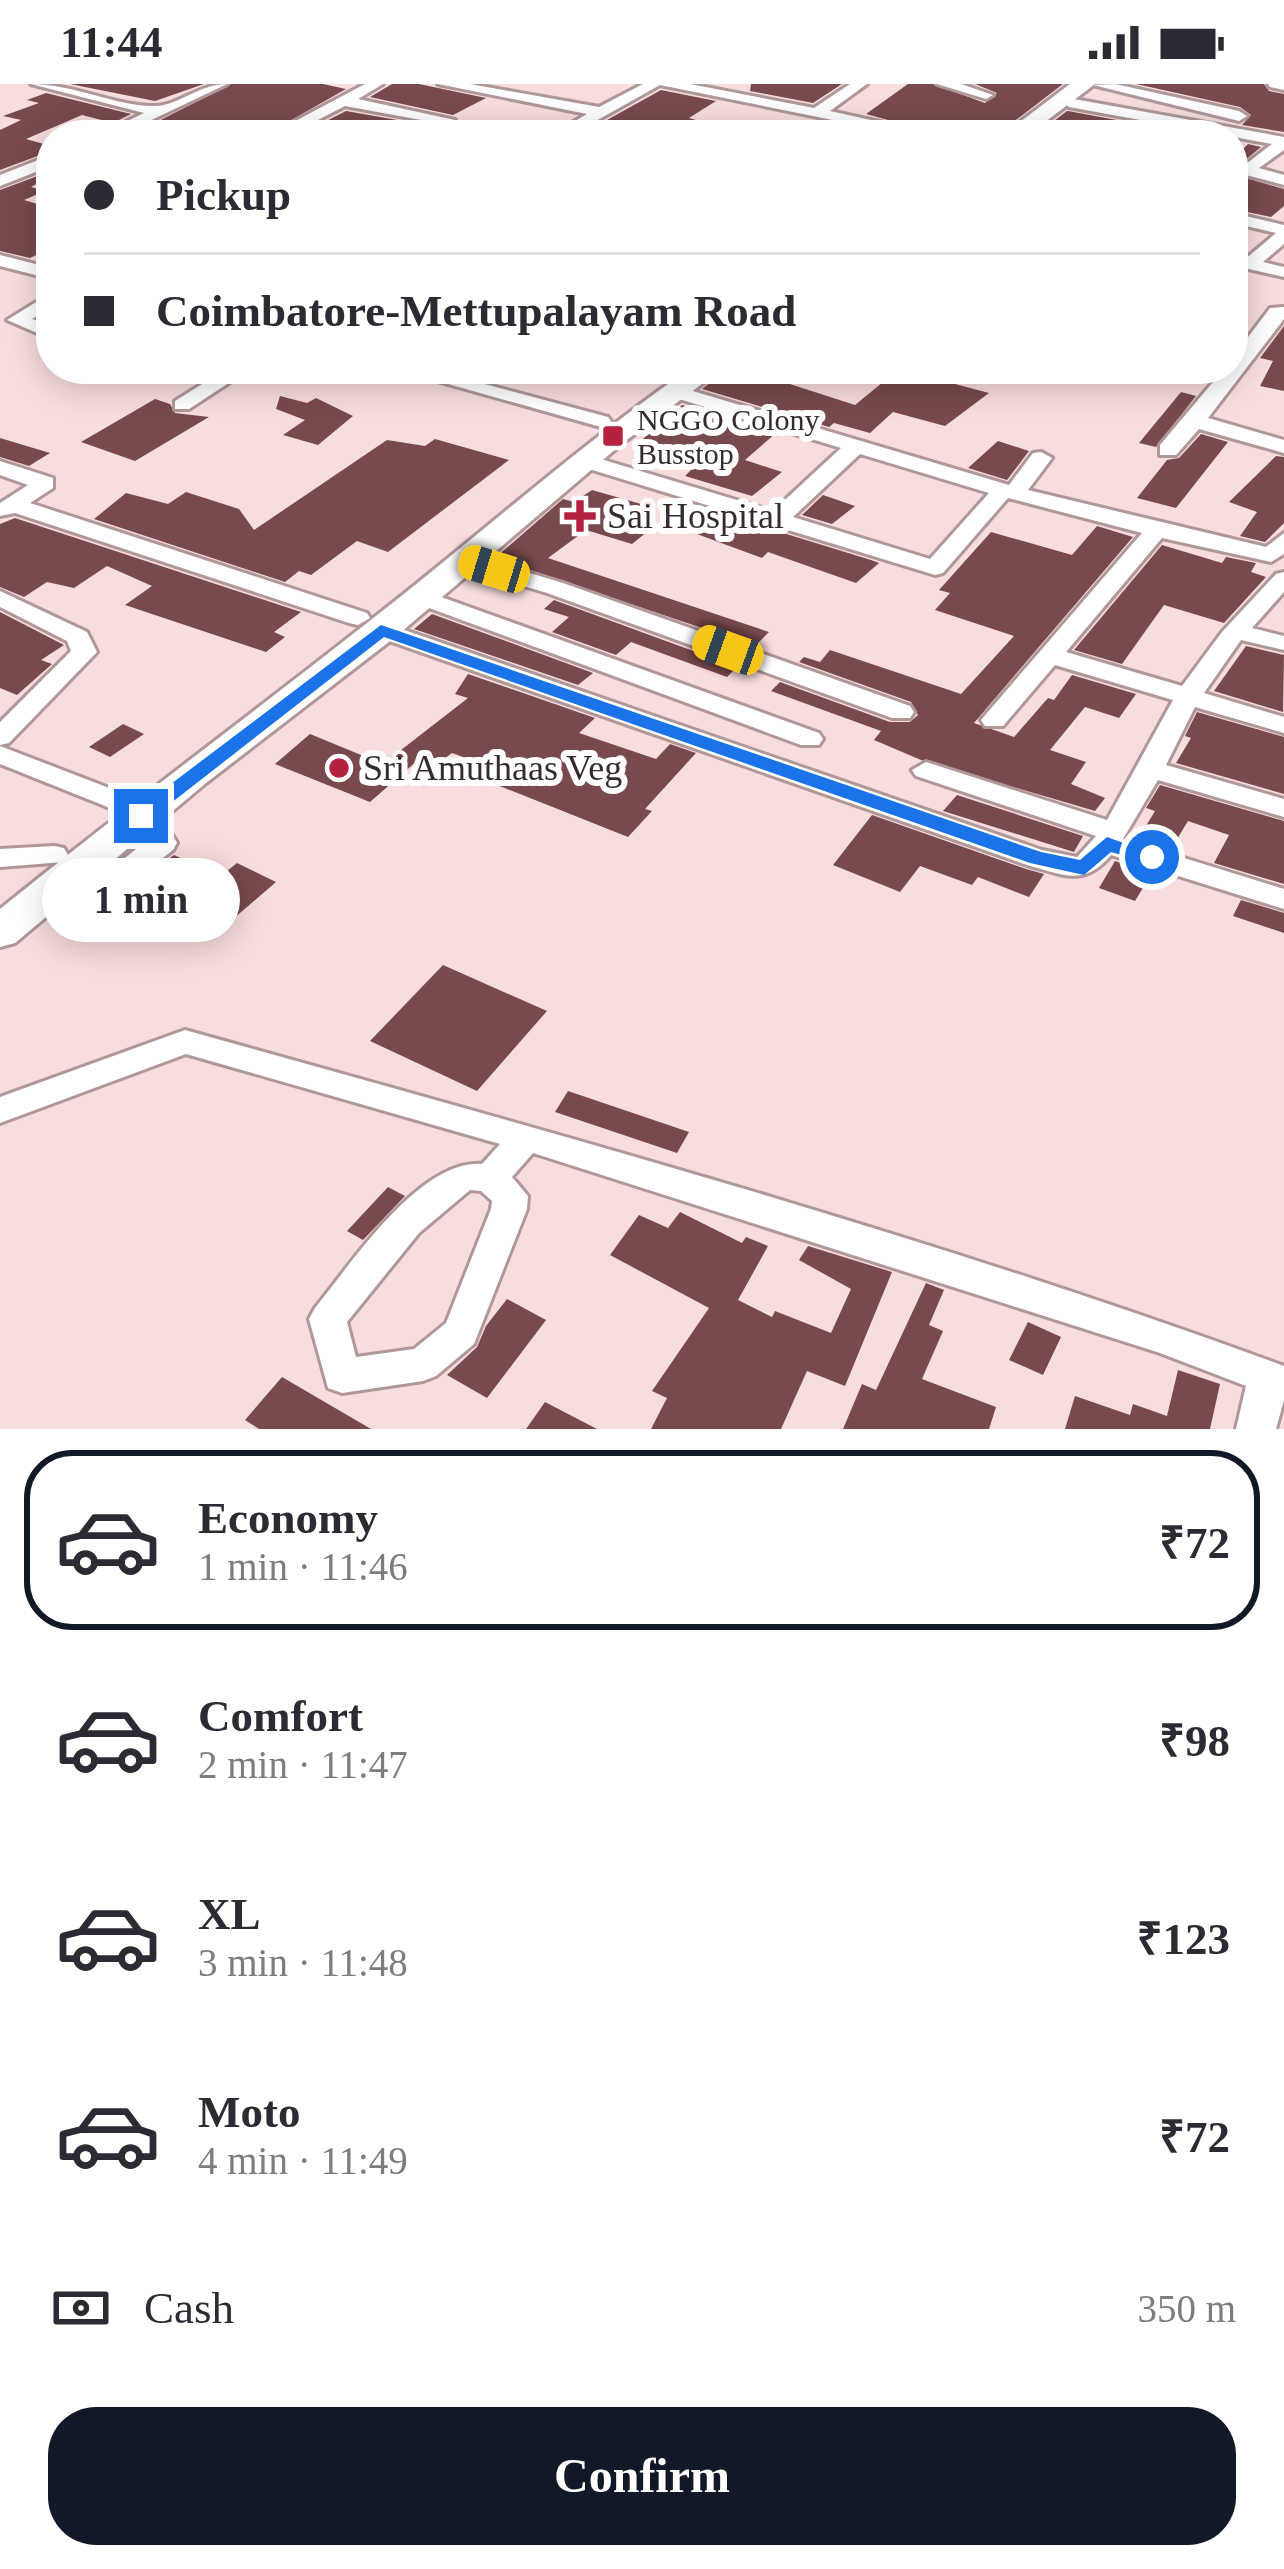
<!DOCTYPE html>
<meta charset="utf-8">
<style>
:root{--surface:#fff;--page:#f7f7f7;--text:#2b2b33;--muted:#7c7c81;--line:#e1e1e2;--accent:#111827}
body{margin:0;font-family:"Times New Roman",serif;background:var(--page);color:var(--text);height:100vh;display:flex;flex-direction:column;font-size:45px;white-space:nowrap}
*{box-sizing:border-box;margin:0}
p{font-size:39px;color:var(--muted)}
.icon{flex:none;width:66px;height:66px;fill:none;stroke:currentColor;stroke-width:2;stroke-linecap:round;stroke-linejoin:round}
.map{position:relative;height:1345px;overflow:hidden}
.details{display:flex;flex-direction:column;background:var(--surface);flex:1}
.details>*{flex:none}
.hud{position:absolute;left:36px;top:36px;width:1212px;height:264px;border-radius:48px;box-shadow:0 6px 30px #0003;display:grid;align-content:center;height:264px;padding:0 48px;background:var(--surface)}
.end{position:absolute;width:54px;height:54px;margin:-27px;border:15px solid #1a73e8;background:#fff;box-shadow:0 0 0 6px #fff}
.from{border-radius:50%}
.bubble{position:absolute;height:84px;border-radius:42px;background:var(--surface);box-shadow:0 6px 30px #0003;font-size:39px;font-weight:800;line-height:84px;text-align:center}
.car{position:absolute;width:36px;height:72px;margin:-36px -18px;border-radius:15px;box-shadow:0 0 9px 3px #0007;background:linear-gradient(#f5c518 24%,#345 0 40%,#f5c518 0 76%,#345 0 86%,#f5c518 0)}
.hud b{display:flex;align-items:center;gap:42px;height:114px;font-size:45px}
.hud b+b{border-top:3px solid var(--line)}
.hud i{width:30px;height:30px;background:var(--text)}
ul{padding:21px 0 0;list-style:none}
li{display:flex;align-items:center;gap:36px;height:180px;margin:0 24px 18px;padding:0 24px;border:6px solid transparent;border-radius:48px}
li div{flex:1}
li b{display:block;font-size:45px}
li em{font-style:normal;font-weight:800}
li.current{border-color:var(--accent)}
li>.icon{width:108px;height:108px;stroke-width:1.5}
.pay{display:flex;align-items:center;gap:30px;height:132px;padding:0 48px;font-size:45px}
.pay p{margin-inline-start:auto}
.action{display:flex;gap:24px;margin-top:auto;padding:24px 48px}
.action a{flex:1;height:138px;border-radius:48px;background:var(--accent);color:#fff;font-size:48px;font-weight:800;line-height:138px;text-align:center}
.status{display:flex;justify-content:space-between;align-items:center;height:84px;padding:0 60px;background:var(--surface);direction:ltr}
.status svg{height:33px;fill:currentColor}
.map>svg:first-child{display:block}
.building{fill:#794a4d}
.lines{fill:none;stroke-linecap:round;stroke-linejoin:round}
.minor-casing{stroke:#b09798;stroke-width:6}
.highway-casing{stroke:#b09798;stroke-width:6}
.minor{fill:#fff;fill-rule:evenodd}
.highway{fill:#fff;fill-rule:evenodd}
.route{fill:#1a73e8}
.poi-dot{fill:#b52240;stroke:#fff;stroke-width:4.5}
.labels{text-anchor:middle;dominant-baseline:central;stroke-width:12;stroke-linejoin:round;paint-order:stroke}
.far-poi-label{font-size:30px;fill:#352b2b;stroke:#fff;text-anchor:start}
.poi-label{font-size:36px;fill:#352b2b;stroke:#fff;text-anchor:start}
</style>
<div class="status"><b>11:44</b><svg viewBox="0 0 49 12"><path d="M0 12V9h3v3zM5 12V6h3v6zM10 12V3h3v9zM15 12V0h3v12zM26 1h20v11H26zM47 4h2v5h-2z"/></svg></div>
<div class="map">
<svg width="1284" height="1345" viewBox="0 0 1284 1345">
<rect width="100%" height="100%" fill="#f8ddde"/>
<path class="building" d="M 70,0 L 204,0 L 155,17 Z
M 231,0 L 323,0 L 346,5 L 265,51 L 163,51 L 141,46 Z
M 392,0 L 419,0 L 486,14 L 453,31 L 370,13 Z
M 751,0 L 842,0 L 813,19 L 750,7 Z
M 908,0 L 933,0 L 985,19 L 997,9 L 975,0 L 1063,0 L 1008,42 L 997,39 L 996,51 L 943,51 L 866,30 Z
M 1136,0 L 1264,0 L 1269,7 L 1284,10 L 1284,48 L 1242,41 L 1251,31 L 1240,23 Z
M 661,6 L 716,17 L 689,34 L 720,43 L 720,51 L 580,51 Z
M 46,9 L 131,30 L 113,39 L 82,31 L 26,55 L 51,62 L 51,67 L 0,86 L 0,46 L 21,36 L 3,32 L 39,19 L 27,16 Z
M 346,27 L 420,40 L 408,51 L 299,51 Z
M 1067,27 L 1068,27 L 1198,51 L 1092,51 L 1087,44 L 1054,37 Z
M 1248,60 L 1261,63 L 1238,82 L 1242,93 L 1284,105 L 1284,122 L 1271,133 L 1233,125 L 1233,75 Z
M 51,87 L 51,92 L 31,103 L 45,107 L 24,116 L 51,124 L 51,164 L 30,174 L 0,167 L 0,106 Z
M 1284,242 L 1284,307 L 1260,302 L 1273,277 L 1260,274 Z
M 727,285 L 743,285 L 855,321 L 899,285 L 989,309 L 945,342 L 893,328 L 870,349 L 834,339 L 829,343 L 702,305 Z
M 1181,308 L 1196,312 L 1156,363 L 1139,359 Z
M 280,312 L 307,319 L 316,314 L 353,332 L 318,361 L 283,351 L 305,336 L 276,325 Z
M 155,315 L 170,320 L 175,329 L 209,333 L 135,377 L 81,358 Z
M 682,321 L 776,349 L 745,376 L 782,388 L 752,412 L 685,392 L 691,386 L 646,373 L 654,367 L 636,361 Z
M 1201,350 L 1228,358 L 1176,424 L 1137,414 L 1167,376 L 1179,374 Z
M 0,354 L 50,369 L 29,382 L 0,373 Z
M 435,355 L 509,376 L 388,468 L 357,457 L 311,491 L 299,487 L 285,498 L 94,435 L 126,409 L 168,420 L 186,408 L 239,425 L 254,446 L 387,356 L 425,362 Z
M 998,357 L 1029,367 L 1007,396 L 968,384 Z
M 1276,372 L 1284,373 L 1284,439 L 1265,458 L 1240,452 L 1257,428 L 1229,418 Z
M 592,406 L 648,422 L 633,436 L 653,443 L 632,460 L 586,446 L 548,474 L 769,548 L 755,562 L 495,474 L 563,415 L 574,418 Z
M 823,411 L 855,422 L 832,440 L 802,431 Z
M 711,427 L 871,476 L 879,479 L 856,499 L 768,468 L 762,474 L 686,446 Z
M 15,434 L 301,528 L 274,548 L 285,553 L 266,568 L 125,521 L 152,502 L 107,482 L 74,504 L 47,498 L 24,513 L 0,503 L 0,440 Z
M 1097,442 L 1133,453 L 974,639 L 1014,653 L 1048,614 L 1054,616 L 1072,591 L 1136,610 L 1119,634 L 1085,623 L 1050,666 L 1086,678 L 1071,700 L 1105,714 L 1095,727 L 921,676 L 874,656 L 881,647 L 771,607 L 780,598 L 890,638 L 910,638 L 918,631 L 911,618 L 799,578 L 804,573 L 820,578 L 830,566 L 961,610 L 1014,552 L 935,526 L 950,509 L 939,506 L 991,448 L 1072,471 Z
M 1162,461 L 1222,479 L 1226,473 L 1256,479 L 1251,488 L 1266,493 L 1224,539 L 1164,521 L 1122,580 L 1074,566 Z
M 554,516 L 737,583 L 727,593 L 631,558 L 616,571 L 552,548 L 569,533 L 544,525 Z
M 0,528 L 64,561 L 41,576 L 52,580 L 17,611 L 0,604 Z
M 432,530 L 593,589 L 578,601 L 414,545 Z
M 1246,562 L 1284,571 L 1283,628 L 1214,607 Z
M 468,590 L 595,634 L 579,649 L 656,675 L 670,660 L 696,669 L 645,725 L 652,727 L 628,753 L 497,701 L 510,690 L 452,669 L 441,677 L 425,670 L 370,718 L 275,680 L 310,650 L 383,680 L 468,614 L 455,610 Z
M 1197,628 L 1284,653 L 1284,710 L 1176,679 L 1191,654 L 1185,652 Z
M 123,640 L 144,650 L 110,673 L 89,663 Z
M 1160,701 L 1284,737 L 1284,800 L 1214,779 L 1229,751 L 1188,737 L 1171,765 L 1138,755 L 1155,727 L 1146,724 Z
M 957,711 L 1083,752 L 1074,768 L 943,727 Z
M 872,731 L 1026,785 L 1044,790 L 1029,813 L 978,793 L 972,801 L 920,782 L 900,808 L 833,781 Z
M 174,771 L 221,792 L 237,779 L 276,798 L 212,853 L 186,840 L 207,823 L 142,793 Z
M 1115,777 L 1152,789 L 1135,817 L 1099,804 Z
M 1241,816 L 1284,829 L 1284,849 L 1233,832 Z
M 443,881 L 547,927 L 477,1007 L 370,957 Z
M 568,1007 L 689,1048 L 677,1069 L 555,1028 Z
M 388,1103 L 405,1112 L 363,1156 L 347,1147 Z
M 680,1128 L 742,1159 L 746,1153 L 768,1162 L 738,1216 L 772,1233 L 775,1227 L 831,1249 L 851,1205 L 799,1176 L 808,1162 L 892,1188 L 845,1302 L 807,1287 L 781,1345 L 651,1345 L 667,1314 L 652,1307 L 709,1224 L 610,1171 L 639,1131 L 668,1144 Z
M 926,1199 L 944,1206 L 929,1241 L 943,1247 L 922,1295 L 996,1323 L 989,1345 L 843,1345 L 862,1300 L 876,1306 Z
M 507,1215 L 546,1236 L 487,1314 L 447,1291 L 477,1263 L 486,1242 Z
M 1028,1238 L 1061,1253 L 1043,1291 L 1009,1276 Z
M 1178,1286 L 1220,1300 L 1210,1345 L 1065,1345 L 1075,1312 L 1130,1331 L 1133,1320 L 1167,1332 Z
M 282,1293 L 371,1345 L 259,1345 L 245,1336 Z
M 545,1318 L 597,1345 L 526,1345 Z"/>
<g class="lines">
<defs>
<path id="minor" d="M 31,0 C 74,0 118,23 155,22 C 178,22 199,0 227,0 L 120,51 L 99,51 L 144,29 Z
M 365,0 L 383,0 L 358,15 L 455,36 L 431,51 L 412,51 L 432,38 L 345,22 L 289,51 L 269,51 Z
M 438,0 L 470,0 L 599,23 L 643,0 L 690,0 L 814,24 L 850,0 L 867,0 L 830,27 L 939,51 L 907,51 L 660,1 L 571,51 L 551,51 L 587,30 Z
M 937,0 L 961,0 L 993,11 L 986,15 Z
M 1115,0 L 1239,27 L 1247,32 L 1239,37 L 1093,1 Z
M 1268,0 L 1284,0 L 1284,6 L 1270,3 Z
M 1074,15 L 1284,53 L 1284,66 L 1259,84 L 1284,91 L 1284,101 L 1246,91 L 1242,83 L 1272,60 L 1069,23 L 1066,20 Z
M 1043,39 L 1086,48 L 1088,51 L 1038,47 L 1035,44 Z
M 51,71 L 51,82 L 0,102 L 0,91 Z
M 1233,129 L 1284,141 L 1284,160 L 1263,178 L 1284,183 L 1284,193 L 1244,184 L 1244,176 L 1276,149 L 1233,139 Z
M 0,171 L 51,184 L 51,195 L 0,182 Z
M 51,209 L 51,223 L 32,235 L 51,242 L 51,255 L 7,236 Z
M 1284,223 L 1284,235 L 1208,334 L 1284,356 L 1284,369 L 1199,345 L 1176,371 L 1160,371 L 1160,361 L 1224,285 L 1233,285 L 1233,273 L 1270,224 Z
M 226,285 L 250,285 L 189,325 L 175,325 L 175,317 Z
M 395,285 L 428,285 L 608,333 L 611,337 L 601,343 Z
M 676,302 L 1009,401 L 1033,369 L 1041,368 L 1052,374 L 1028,406 L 1266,463 L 1284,449 L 1284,470 L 1271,478 L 1162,454 L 1066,568 L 1182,602 L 1222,548 L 1276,490 L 1284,488 L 1284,508 L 1252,544 L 1284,552 L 1284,566 L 1241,556 L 1204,609 L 1284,633 L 1284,649 L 1195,623 L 1166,681 L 1284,715 L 1284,733 L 1158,696 L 1123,755 L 1284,805 L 1284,825 L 1111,771 C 1084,803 1064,791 1027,781 L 372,551 L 369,546 L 372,541 L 390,541 L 1042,766 L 1077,773 L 1096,752 L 916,692 L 912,686 L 926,678 L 1107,736 L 1173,616 L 1055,581 L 1003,642 L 985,642 L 981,636 L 1142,449 L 1008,414 L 943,489 L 935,491 L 576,381 L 576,371 L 584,370 L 773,427 L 841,364 L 669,312 L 666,308 ZM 860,370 L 989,409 L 930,475 L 793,433 Z
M 0,377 L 53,394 L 53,404 L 30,419 L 367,529 L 370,534 L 358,541 L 349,539 L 15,429 L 0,432 L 0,419 L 28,401 L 0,391 Z
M 463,469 L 563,499 L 910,622 L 914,628 L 910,634 L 892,634 L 547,509 L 455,481 L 451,476 L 455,471 Z
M 419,505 L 819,649 L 823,655 L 819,661 L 801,661 L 410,517 L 407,512 Z
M 0,507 L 87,548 L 97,568 L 9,659 L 0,661 L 0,638 L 71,567 L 67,557 L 0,523 Z
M 0,662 L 130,712 L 134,718 L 130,724 L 110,724 L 0,680 Z
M 141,723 C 157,727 169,745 177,759 L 173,766 C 135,796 116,807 65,793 L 60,786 L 65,779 L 120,778 L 146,757 L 127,732 Z
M 54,762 L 64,764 L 68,771 L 64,778 L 0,783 L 0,765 Z
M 185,946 C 554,1049 925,1150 1284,1282 L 1284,1316 L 1276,1345 L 1236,1345 L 1246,1302 L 1160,1269 L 533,1069 L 512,1093 L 528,1112 L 527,1125 L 474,1260 L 436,1292 L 423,1297 L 342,1309 L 328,1304 L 309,1235 L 315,1224 C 351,1180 420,1075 482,1080 L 500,1060 L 186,970 L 0,1039 L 0,1013 ZM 470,1106 L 481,1107 L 492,1117 L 491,1125 L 446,1239 L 414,1265 L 356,1273 L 347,1238 L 419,1149 Z"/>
<path id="highway" d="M 1070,0 L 1095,0 L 1028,51 L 1003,51 Z
M 689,285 L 722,285 L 624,358 L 394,554 L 206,699 L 15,859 L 0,863 L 0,825 C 121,727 245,635 367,539 C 475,455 576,364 689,285 Z"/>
</defs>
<use href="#minor" class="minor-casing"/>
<use href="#highway" class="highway-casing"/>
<use href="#minor" class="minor"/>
<use href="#highway" class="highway"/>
</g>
<path class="route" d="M 381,541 L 1041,768 L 1080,776 L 1107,753 L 1162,773 L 1152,780 L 1111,768 L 1084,791 L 1030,779 L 384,553 L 148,737 L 134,737 L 134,728 Z"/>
<g class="poi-dot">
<rect x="601" y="340" width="24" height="24" rx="6"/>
<path d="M574 414h12v12h12v12h-12v12h-12v-12h-12v-12h12z"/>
<circle cx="339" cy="684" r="12"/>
</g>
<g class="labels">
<g class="far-poi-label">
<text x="637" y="335">NGGO Colony<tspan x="637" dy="34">Busstop</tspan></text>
</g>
<g class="poi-label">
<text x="607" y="432">Sai Hospital</text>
<text x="363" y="684">Sri Amuthaas Veg</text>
</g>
</g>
</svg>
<i class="end from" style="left:1152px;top:773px"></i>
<i class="end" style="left:141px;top:732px"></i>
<div class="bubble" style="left:42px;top:774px;width:198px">1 min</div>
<i class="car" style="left:494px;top:485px;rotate:287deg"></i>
<i class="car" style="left:728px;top:566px;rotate:290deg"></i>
<div class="hud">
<b><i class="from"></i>Pickup</b>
<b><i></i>Coimbatore-Mettupalayam Road</b>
</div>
</div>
<section class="details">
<ul>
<li class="current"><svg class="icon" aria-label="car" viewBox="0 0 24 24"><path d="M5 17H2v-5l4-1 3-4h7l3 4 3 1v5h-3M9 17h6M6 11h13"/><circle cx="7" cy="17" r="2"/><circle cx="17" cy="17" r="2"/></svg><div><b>Economy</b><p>1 min · 11:46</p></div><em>₹72</em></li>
<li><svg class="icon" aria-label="car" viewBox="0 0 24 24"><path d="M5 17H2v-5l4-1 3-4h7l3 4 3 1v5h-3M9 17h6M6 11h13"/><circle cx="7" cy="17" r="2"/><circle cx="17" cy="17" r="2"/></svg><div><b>Comfort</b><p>2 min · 11:47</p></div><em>₹98</em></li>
<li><svg class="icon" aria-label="car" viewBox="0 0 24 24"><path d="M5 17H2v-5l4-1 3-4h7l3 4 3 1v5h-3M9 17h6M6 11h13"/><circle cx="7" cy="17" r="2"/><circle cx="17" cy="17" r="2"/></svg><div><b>XL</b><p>3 min · 11:48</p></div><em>₹123</em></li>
<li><svg class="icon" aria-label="car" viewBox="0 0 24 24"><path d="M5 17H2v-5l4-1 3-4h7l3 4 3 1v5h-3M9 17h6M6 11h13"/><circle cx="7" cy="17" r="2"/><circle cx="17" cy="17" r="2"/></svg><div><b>Moto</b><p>4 min · 11:49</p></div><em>₹72</em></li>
</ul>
<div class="pay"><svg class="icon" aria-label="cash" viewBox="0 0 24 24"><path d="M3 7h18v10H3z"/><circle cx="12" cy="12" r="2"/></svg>Cash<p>350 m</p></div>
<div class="action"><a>Confirm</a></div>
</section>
